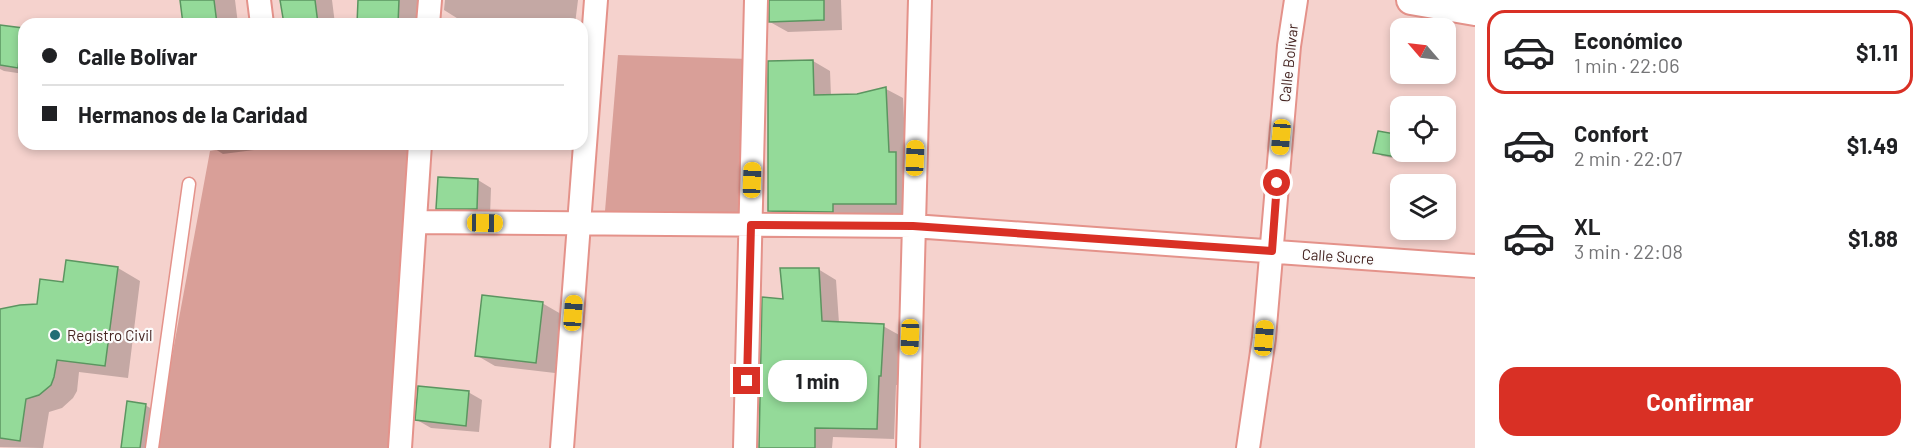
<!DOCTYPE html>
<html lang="es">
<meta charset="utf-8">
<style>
:root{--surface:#fff;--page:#f2f2f2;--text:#202124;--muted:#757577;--line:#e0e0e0;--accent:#d93025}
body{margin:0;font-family:Barlow,sans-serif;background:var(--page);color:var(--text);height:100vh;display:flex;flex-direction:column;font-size:22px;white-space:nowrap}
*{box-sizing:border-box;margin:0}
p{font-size:20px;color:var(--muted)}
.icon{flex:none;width:33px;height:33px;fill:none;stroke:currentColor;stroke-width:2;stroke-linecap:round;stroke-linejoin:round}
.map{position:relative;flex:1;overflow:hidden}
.panel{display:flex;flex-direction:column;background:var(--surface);width:450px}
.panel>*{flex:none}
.top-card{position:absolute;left:18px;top:18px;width:570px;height:132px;border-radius:18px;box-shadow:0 3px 9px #0003;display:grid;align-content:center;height:132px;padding:0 24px;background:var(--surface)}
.needle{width:39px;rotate:298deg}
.buttons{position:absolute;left:1390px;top:18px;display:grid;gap:12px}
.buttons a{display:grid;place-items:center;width:66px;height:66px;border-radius:12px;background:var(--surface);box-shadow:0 3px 9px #0003;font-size:30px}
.end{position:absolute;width:27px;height:27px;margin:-14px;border:8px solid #d93025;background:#fff;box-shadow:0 0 0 3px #fff}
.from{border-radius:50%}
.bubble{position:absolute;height:42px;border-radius:18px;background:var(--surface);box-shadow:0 3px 9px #0003;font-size:20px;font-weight:700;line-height:42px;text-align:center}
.car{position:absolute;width:18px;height:36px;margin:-18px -9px;border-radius:8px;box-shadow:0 0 4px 2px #0007;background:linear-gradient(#f5c518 24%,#345 0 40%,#f5c518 0 76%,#345 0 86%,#f5c518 0)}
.top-card b{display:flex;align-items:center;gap:21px;height:57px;font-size:22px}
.top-card b+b{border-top:2px solid var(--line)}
.top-card i{width:15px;height:15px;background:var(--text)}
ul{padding:10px 0 0;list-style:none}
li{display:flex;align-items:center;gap:18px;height:84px;margin:0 12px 9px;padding:0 12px;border:3px solid transparent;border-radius:18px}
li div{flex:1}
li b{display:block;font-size:22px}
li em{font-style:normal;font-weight:700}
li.selected{border-color:var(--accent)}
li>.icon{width:54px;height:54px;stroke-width:1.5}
.button{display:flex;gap:12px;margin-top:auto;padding:12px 24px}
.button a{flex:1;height:69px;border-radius:18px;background:var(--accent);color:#fff;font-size:24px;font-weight:700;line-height:69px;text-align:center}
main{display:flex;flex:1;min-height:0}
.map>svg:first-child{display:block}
.green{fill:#d99f98}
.shadow{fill:#0003}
.building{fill:#94da99;stroke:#5b9560;stroke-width:1.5}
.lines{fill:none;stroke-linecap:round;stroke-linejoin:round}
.service-casing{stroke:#e4928a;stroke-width:15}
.minor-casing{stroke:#e4928a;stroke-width:26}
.tertiary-casing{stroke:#e4928a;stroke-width:32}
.service{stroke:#fff;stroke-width:12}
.minor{stroke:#fff;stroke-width:22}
.tertiary{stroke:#fff;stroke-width:28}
.route{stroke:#d93025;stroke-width:8}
.poi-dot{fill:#226c75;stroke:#fcfcfc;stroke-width:2}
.labels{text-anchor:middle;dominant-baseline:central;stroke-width:4.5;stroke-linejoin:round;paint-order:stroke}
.street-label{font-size:15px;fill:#452421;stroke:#fcfcfc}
.poi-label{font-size:15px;fill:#452421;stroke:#fcfcfc;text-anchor:start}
</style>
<main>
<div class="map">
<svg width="1475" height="448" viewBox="0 0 1475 448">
<rect width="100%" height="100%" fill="#f5d2cd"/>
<path class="green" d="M 618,55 L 749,59 L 745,225 L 604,223 Z
M 248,144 L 410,144 L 397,448 L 155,448 L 210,151 Z"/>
<path class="shadow" d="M 182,0 L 235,0 L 238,24 L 185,24 Z
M 281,0 L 332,0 L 335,24 L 285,24 Z
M 359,0 L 422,0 L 421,24 L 358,24 Z
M 445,0 L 578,0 L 575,24 L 509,24 L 509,22 L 460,20 L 444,10 Z
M 771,0 L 841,0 L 842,30 L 788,32 L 770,22 Z
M 0,26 L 24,30 L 24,74 L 4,71 L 0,69 Z
M 813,61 L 830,71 L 831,96 L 857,95 L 886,89 L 903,98 L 906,159 L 912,213 L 850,213 L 850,221 L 786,220 L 769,210 Z
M 1400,137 L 1401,152 L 1404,152 L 1403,160 L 1382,156 L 1375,152 Z
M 207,144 L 253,144 L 254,150 L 223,154 Z
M 478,180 L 491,188 L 490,216 L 451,216 L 438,208 Z
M 118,268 L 140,281 L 128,378 L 79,372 L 77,391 L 73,398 L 62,408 L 49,412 L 43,448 L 0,447 L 0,312 L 38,305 L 64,283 Z
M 818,269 L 836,280 L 839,323 L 883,326 L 901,336 L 898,385 L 896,385 L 894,439 L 833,437 L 832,448 L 759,448 L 785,300 Z
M 542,303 L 561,314 L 555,373 L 495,366 L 476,355 Z
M 468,392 L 482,400 L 479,432 L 431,428 L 417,420 Z
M 145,405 L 159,413 L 155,448 L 123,448 Z"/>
<path class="building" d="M 180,0 L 214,0 L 217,24 L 183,24 Z
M 280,0 L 315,0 L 318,24 L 284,24 Z
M 358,0 L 399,0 L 398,24 L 357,24 Z
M 769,0 L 824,0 L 824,20 L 769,22 Z
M 0,25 L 23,28 L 18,68 L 0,65 Z
M 813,60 L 814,95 L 857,94 L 886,87 L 889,152 L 896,152 L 896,204 L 833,204 L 833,212 L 768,211 L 768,61 Z
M 1378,131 L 1401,135 L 1396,157 L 1373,153 Z
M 438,177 L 478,179 L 477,209 L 436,209 Z
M 66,260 L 118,267 L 105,366 L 57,360 L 54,377 L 51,385 L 39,395 L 26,399 L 20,441 L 0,438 L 0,309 L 20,305 L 37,304 L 40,279 L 63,282 Z
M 780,268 L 819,268 L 822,321 L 884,324 L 881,376 L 879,376 L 877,429 L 815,428 L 815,448 L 759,448 L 762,297 L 783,299 Z
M 482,295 L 543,302 L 536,363 L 475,356 Z
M 418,386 L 469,391 L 466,426 L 415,420 Z
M 127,401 L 146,404 L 140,448 L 121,448 Z"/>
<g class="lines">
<defs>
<path id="service" d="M 152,448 L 189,184"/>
<path id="minor" d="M 259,0 L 262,24
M 428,24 L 430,0
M 415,222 L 913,226 L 1475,266
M 400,448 L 420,144
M 562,448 L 596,0
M 745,448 L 756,0
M 908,448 L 920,0
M 1248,448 L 1264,338 L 1289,46 L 1296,0"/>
<path id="tertiary" d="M 1411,0 L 1475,11"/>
</defs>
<use href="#service" class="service-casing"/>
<use href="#minor" class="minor-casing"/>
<use href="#tertiary" class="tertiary-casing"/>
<use href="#service" class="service"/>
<use href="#minor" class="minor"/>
<use href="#tertiary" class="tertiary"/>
</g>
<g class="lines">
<path class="route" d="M 747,381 L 751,225 L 913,226 L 1272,251 L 1277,183"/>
</g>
<circle class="poi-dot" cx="55" cy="335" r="6"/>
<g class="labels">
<g class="street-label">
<text transform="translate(1288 63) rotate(-84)">Calle Bolívar</text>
<text transform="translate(1338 256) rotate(4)">Calle Sucre</text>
</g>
<g class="poi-label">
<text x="67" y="335">Registro Civil</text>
</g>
</g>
</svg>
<div class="buttons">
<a><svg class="needle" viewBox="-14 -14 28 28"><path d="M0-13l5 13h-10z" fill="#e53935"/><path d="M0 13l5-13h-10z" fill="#757577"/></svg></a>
<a><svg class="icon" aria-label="locate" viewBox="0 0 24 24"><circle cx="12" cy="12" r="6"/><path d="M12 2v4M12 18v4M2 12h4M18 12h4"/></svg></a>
<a><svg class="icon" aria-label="layers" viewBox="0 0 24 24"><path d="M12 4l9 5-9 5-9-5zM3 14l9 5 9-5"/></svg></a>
</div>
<i class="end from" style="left:1277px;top:183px"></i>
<i class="end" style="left:747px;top:381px"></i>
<div class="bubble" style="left:768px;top:360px;width:99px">1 min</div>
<i class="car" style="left:1281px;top:137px;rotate:185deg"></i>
<i class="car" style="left:915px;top:158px;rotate:2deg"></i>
<i class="car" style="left:752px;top:180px;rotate:2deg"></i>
<i class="car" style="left:485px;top:223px;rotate:91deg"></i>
<i class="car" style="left:573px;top:313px;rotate:4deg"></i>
<i class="car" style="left:910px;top:337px;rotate:182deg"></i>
<i class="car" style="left:1264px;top:338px;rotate:5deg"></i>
<div class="top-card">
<b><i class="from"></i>Calle Bolívar</b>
<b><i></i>Hermanos de la Caridad</b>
</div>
</div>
<section class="panel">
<ul>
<li class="selected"><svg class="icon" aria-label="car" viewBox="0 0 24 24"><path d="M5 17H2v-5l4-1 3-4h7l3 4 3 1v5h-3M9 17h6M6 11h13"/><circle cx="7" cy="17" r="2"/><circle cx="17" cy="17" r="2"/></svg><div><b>Económico</b><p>1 min · 22:06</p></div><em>$1.11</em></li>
<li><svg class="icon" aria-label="car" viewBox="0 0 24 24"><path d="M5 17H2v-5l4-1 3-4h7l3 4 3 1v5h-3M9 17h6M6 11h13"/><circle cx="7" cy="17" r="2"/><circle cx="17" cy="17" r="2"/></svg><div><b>Confort</b><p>2 min · 22:07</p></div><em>$1.49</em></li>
<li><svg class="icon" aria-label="car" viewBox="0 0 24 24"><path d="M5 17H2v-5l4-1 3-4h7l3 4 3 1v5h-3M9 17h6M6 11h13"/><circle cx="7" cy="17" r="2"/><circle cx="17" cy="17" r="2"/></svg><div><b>XL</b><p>3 min · 22:08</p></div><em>$1.88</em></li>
</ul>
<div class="button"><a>Confirmar</a></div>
</section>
</main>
